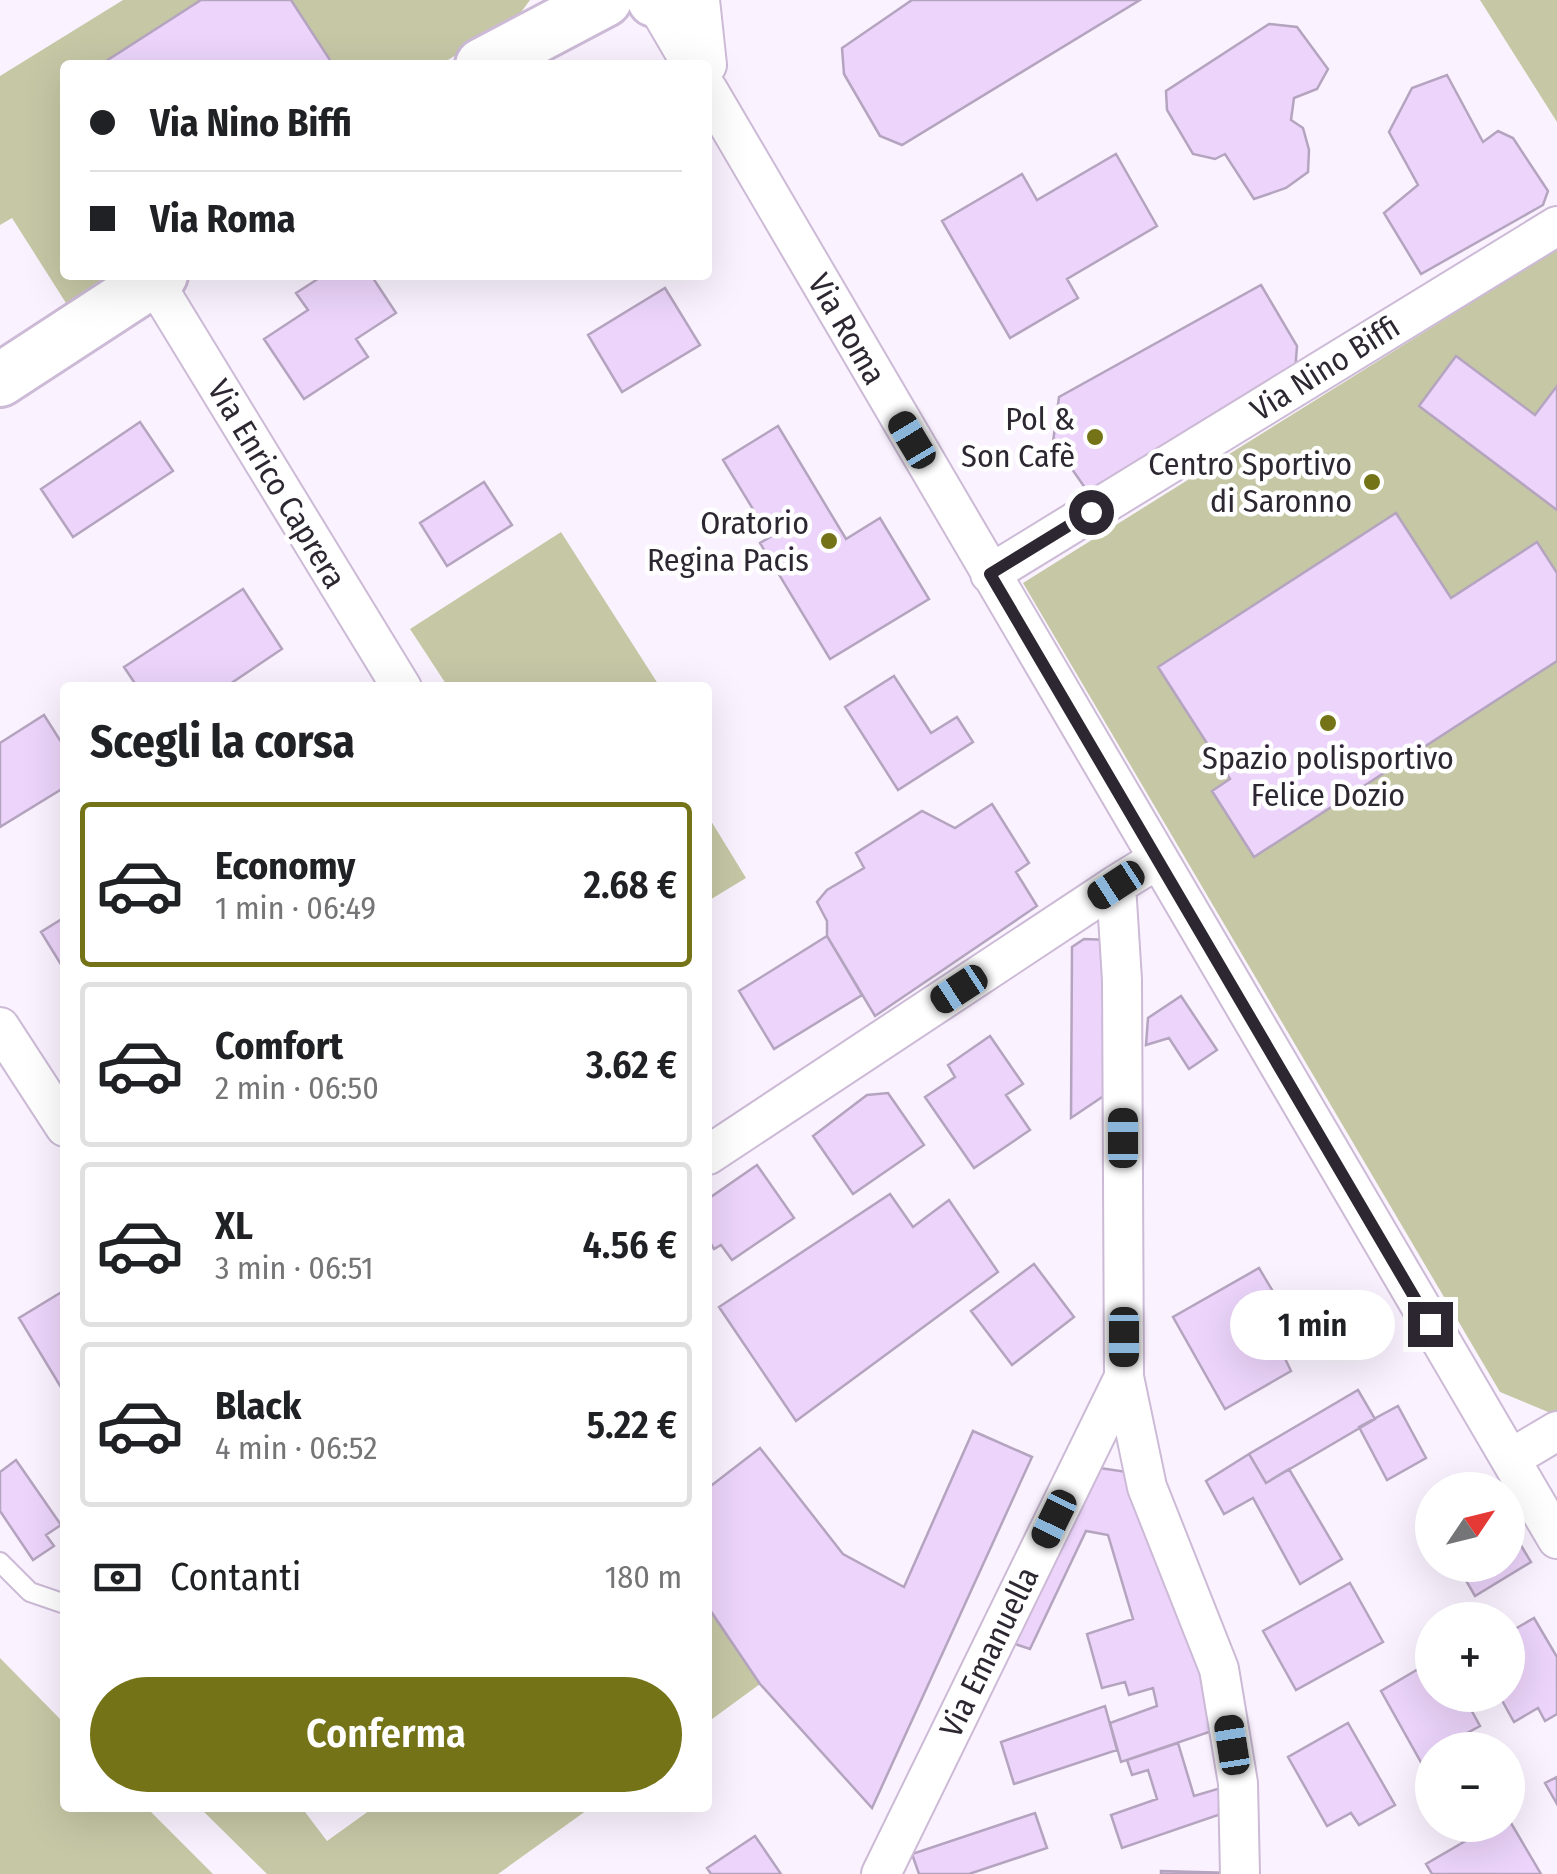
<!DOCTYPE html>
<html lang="it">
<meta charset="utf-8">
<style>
:root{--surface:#fff;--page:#f2f2f2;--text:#202124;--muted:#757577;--line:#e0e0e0;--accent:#747318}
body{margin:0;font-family:"Fira Sans Condensed",sans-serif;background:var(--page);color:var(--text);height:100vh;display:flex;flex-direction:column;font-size:38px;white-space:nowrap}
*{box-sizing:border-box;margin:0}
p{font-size:32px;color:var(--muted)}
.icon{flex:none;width:55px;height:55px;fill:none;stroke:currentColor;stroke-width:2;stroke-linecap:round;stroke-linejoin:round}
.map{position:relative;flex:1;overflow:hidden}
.drawer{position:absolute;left:60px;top:682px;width:652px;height:1130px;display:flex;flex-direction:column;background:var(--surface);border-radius:10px;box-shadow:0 10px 40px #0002}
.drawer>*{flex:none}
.banner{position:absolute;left:60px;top:60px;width:652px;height:220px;border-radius:10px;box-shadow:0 10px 40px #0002;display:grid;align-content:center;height:220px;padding:0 30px;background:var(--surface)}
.needle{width:65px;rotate:55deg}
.fabs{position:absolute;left:1415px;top:1472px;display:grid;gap:20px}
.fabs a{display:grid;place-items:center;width:110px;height:110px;border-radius:50%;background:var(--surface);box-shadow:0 10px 40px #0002;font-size:50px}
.end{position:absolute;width:45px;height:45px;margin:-22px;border:12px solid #2d2731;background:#fff;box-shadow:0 0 0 5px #fff}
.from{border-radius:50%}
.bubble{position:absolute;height:70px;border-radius:35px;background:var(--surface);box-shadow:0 10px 40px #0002;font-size:32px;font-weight:600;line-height:70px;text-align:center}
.car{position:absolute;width:30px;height:60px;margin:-30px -15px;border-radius:12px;box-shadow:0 0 8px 2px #0007;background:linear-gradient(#222 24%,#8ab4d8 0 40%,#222 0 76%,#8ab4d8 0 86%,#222 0)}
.banner b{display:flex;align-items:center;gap:35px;height:95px;font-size:38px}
.banner b+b{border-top:2px solid var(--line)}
.banner i{width:25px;height:25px;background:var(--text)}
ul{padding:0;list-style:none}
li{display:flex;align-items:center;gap:30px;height:165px;margin:0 20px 15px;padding:0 10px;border:5px solid var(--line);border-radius:10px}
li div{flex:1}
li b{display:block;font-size:38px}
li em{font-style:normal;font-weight:600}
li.current{border-color:var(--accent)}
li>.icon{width:90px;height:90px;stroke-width:1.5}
h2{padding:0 30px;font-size:45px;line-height:120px}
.pay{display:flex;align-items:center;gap:25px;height:110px;padding:0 30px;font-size:38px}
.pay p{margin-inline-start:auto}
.button{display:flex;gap:20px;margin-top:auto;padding:20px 30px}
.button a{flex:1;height:115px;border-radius:60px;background:var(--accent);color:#fff;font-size:40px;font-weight:600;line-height:115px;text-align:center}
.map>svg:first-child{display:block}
.green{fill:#c5c7a5}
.building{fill:#ecd4fa;stroke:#b5a4bf;stroke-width:2.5}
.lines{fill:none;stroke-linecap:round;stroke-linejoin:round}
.lane-casing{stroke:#ccbad6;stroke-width:22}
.street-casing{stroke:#ccbad6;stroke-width:42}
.secondary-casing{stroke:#ccbad6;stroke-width:58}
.lane{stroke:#fff;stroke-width:18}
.street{stroke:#fff;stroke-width:38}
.secondary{stroke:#fff;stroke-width:52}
.route{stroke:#2d2731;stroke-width:12}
.poi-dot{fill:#747318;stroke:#fff;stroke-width:4}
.labels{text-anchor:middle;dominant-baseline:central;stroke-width:9;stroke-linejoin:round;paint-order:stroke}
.street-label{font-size:32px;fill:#2d2731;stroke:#fff}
.poi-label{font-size:32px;fill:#2d2731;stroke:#fff;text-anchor:end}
</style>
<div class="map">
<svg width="1557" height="1874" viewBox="0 0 1557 1874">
<rect width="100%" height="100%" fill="#faf3ff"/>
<path class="green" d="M 123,0 L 530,0 L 519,15 L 440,65 L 65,65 L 65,275 L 109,275 L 66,303 L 12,218 L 0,225 L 0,76 Z
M 1480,0 L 1557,0 L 1557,122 Z
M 1557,249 L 1557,1412 L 1553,1414 L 1500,1392 L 1023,583 Z
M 561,532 L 660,687 L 448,687 L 410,629 Z
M 708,816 L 746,878 L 708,901 Z
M 708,1607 L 760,1684 L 708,1722 Z
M 0,1658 L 65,1724 L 65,1808 L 147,1808 L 213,1874 L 0,1874 Z
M 200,1808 L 302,1808 L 327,1841 L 373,1808 L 590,1808 L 498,1874 L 267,1874 Z"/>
<path class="building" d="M 201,0 L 291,0 L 330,60 L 321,65 L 100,65 Z
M 912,0 L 1140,0 L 902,145 L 880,136 L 844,74 L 842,48 Z
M 1269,24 L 1297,27 L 1328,69 L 1317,89 L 1294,98 L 1291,120 L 1303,128 L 1309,150 L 1308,172 L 1286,188 L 1254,199 L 1225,154 L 1215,159 L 1193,154 L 1167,110 L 1166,91 Z
M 1447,75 L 1483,142 L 1498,131 L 1513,138 L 1548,191 L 1543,205 L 1421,274 L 1384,213 L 1418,185 L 1389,132 L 1412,88 Z
M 1116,154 L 1157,226 L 1067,279 L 1078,298 L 1010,338 L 942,221 L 1022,174 L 1037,200 Z
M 324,275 L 371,275 L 396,313 L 356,339 L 368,357 L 304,399 L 264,339 L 308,310 L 296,293 Z
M 1261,285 L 1297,346 L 1295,373 L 1088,492 L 1053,442 L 1059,397 Z
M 665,288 L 700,345 L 622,392 L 588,335 Z
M 1456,356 L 1535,415 L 1557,386 L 1557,510 L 1419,406 Z
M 140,422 L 173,471 L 73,537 L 41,489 Z
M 778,426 L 846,539 L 880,518 L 929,599 L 830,659 L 760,543 L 770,537 L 723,460 Z
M 484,482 L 512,525 L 447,566 L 420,523 Z
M 1396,513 L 1451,598 L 1537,542 L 1557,573 L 1557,661 L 1254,857 L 1212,791 L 1230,779 L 1158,667 Z
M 243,589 L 282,649 L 224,688 L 138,688 L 124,667 Z
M 894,676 L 931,733 L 957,717 L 973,742 L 898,790 L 845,707 Z
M 44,715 L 65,748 L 65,787 L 0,827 L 0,743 Z
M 992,804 L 1029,863 L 1016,872 L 1037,906 L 875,1016 L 827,936 L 827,921 L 817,902 L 827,890 L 864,868 L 856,853 L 922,811 L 955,828 Z
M 65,917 L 65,971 L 41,932 Z
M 827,936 L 862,995 L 774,1049 L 739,991 Z
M 1084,939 L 1110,940 L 1111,1091 L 1071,1118 L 1072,947 Z
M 1181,996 L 1217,1050 L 1189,1069 L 1169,1038 L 1146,1045 L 1148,1018 Z
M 990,1036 L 1023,1084 L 1006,1095 L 1030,1130 L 974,1168 L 925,1097 L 955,1077 L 948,1065 Z
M 888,1093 L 924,1145 L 853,1194 L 813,1136 L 867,1095 Z
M 757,1165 L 794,1218 L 732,1260 L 721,1245 L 714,1249 L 708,1239 L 708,1199 Z
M 890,1194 L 913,1227 L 949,1200 L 998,1272 L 796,1421 L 719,1307 Z
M 1034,1264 L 1074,1317 L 1012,1365 L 971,1311 Z
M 1259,1268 L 1281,1305 L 1264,1315 L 1291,1371 L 1225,1409 L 1173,1317 Z
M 65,1290 L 65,1394 L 19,1318 Z
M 1358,1390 L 1375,1419 L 1266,1483 L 1249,1454 Z
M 1398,1406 L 1426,1458 L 1387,1480 L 1359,1427 Z
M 973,1431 L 1032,1457 L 872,1808 L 760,1684 L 708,1607 L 708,1488 L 760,1448 L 843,1554 L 904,1587 Z
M 1249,1454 L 1266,1483 L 1289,1469 L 1342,1559 L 1300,1584 L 1253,1498 L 1224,1514 L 1206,1481 Z
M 16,1460 L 61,1525 L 46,1535 L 54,1546 L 33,1560 L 0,1511 L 0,1472 Z
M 1086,1466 L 1141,1474 L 1198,1652 L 1215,1730 L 1121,1762 L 1110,1723 L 1157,1706 L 1153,1688 L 1129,1695 L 1125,1682 L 1102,1688 L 1087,1634 L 1133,1619 L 1108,1535 L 1086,1531 L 1030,1649 L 1003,1640 Z
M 1480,1477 L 1487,1490 L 1458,1490 Z
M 1508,1524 L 1531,1562 L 1475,1596 L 1457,1565 L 1508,1565 Z
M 1350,1583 L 1383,1642 L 1296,1690 L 1263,1631 Z
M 1534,1618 L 1557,1657 L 1557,1714 L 1545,1721 L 1538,1708 L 1514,1722 L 1499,1695 L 1508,1695 L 1508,1633 Z
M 1432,1661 L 1432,1695 L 1463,1695 L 1480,1726 L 1456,1739 L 1462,1750 L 1432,1750 L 1432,1770 L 1427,1773 L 1381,1691 Z
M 1105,1706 L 1117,1750 L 1014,1784 L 1001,1742 Z
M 1348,1723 L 1395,1805 L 1359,1825 L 1351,1813 L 1327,1826 L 1288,1757 Z
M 1178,1743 L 1194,1796 L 1224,1787 L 1227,1812 L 1122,1848 L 1111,1815 L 1157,1799 L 1148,1770 L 1132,1775 L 1127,1760 Z
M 1557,1777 L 1557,1804 L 1545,1783 Z
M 1035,1813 L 1047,1848 L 969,1874 L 919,1874 L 912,1854 Z
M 1508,1818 L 1541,1874 L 1432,1874 L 1426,1864 L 1493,1825 L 1508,1825 Z
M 755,1836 L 781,1874 L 711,1874 L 707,1868 Z
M 1161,1871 L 1233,1873 L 1233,1874 L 1161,1874 Z"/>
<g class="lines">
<defs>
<path id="lane" d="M 0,1562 L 30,1592 L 65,1604"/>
<path id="street" d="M 654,0 L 692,65
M 700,0 L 707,65
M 708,90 L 1557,1539
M 153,280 L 402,688
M 990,574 L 1557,226
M 1158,859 L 1116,885 L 1122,980 L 1124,1377 L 1147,1487 L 1219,1669 L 1238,1783 L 1240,1874
M 0,1027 L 65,1127
M 708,1155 L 1116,885
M 1510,1459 L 1557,1431
M 881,1874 L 1124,1377"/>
<path id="secondary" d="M 654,0 L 668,0
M 482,65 L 605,0
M 0,380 L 161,275"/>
</defs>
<use href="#lane" class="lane-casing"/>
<use href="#street" class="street-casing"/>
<use href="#secondary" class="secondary-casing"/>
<use href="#lane" class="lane"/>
<use href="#street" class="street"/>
<use href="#secondary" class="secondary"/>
</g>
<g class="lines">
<path class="route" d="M 1091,512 L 990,574 L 1430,1324"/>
</g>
<g class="poi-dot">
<circle cx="1095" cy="437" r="10"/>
<circle cx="1372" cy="482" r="10"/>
<circle cx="829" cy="541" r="10"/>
<circle cx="1328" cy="723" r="10"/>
</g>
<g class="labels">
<g class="street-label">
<text transform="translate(847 329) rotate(60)">Via Roma</text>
<text transform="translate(1325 368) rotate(-32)">Via Nino Biffi</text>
<text transform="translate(277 484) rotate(59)">Via Enrico Caprera</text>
<text transform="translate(989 1652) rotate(-64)">Via Emanuella</text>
</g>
<g class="poi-label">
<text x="1075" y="419">Pol &amp;<tspan x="1075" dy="37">Son Cafè</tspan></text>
<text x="1352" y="464">Centro Sportivo<tspan x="1352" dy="37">di Saronno</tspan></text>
<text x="809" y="523">Oratorio<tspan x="809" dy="37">Regina Pacis</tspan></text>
<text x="1328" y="758" text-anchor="middle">Spazio polisportivo<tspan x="1328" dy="37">Felice Dozio</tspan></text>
</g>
</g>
</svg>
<div class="fabs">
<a><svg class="needle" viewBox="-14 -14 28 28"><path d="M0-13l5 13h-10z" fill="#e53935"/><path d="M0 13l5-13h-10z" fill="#757577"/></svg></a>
<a>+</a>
<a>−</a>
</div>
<i class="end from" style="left:1091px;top:512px"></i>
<i class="end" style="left:1430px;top:1324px"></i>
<div class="bubble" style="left:1230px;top:1290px;width:165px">1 min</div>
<i class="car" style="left:912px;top:440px;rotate:329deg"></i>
<i class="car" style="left:1116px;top:885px;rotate:237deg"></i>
<i class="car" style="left:959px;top:989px;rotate:237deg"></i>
<i class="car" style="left:1123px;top:1138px;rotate:0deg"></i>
<i class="car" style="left:1124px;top:1337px;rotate:180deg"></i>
<i class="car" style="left:1054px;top:1519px;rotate:206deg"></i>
<i class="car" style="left:1232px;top:1745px;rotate:351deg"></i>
<div class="banner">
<b><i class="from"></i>Via Nino Biffi</b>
<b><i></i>Via Roma</b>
</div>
<section class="drawer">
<h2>Scegli la corsa</h2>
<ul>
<li class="current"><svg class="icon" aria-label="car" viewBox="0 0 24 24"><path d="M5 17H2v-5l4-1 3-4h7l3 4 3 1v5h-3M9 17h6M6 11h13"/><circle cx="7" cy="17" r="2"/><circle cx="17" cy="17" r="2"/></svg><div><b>Economy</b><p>1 min · 06:49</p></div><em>2.68 €</em></li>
<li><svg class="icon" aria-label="car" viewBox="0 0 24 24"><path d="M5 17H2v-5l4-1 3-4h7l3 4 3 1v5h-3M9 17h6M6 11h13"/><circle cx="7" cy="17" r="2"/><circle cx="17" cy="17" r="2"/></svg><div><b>Comfort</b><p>2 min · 06:50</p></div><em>3.62 €</em></li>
<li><svg class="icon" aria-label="car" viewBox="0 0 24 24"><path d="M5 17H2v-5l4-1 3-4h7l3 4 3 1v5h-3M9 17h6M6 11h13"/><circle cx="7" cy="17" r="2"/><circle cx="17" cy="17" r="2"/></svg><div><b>XL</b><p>3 min · 06:51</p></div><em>4.56 €</em></li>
<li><svg class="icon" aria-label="car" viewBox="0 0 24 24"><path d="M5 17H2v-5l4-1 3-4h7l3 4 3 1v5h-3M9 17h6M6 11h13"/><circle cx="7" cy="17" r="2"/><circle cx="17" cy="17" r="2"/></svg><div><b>Black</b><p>4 min · 06:52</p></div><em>5.22 €</em></li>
</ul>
<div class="pay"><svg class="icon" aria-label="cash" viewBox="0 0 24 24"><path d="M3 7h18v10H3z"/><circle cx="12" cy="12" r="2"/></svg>Contanti<p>180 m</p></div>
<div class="button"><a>Conferma</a></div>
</section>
</div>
